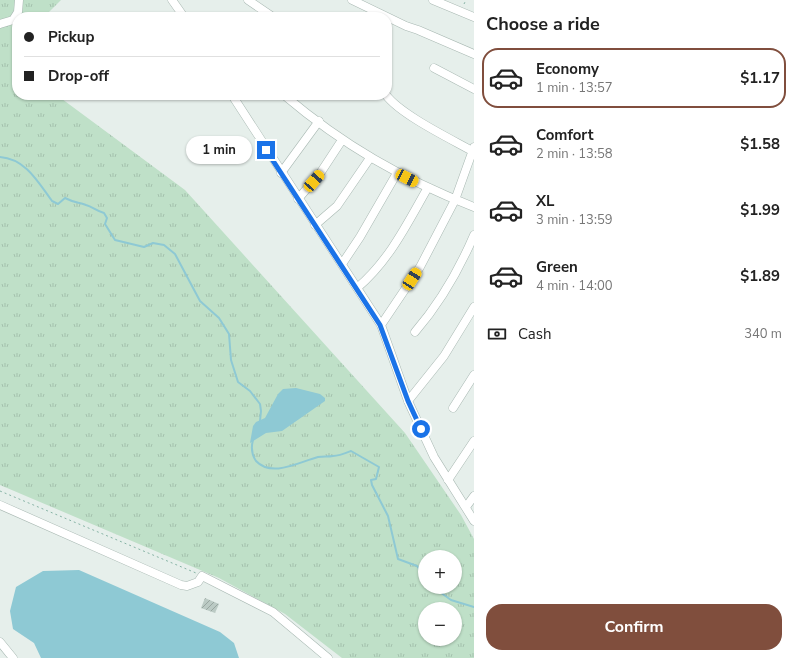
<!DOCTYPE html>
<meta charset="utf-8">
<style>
:root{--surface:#fff;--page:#f6f6f6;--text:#222;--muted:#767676;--line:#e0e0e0;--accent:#804e3d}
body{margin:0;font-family:"Nunito Sans",sans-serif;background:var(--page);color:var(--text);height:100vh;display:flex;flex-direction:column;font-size:15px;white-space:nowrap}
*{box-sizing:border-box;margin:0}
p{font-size:13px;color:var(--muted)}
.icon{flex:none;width:22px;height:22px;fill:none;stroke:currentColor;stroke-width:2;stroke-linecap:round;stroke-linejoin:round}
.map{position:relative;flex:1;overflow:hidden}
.details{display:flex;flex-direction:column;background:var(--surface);width:320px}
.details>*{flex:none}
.banner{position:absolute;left:12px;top:12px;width:380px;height:88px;border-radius:16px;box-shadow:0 1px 3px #0004;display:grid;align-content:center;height:88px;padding:0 12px;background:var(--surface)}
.fabs{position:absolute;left:418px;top:550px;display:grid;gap:8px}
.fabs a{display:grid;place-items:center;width:44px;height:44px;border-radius:50%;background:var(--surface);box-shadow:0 1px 3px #0004;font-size:20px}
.end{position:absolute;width:18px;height:18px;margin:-9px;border:5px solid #1a73e8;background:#fff;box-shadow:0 0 0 2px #fff}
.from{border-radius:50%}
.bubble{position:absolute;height:28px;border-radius:14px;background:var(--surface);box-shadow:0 1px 3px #0004;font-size:13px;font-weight:700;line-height:28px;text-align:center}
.car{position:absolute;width:12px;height:24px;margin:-12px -6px;border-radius:5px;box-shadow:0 0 3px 1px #0007;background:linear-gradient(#f5c518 24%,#345 0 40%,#f5c518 0 76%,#345 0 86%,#f5c518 0)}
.banner b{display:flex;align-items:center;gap:14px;height:38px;font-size:15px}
.banner b+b{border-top:1px solid var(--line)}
.banner i{width:10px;height:10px;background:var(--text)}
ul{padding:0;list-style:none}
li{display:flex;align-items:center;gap:12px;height:60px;margin:0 8px 6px;padding:0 4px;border:2px solid transparent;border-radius:16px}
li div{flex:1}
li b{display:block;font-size:15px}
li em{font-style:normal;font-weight:700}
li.on{border-color:var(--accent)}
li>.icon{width:36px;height:36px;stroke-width:1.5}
h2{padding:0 12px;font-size:18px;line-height:48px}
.pay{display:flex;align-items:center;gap:10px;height:44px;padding:0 12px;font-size:15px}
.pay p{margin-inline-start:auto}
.cta{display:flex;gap:8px;margin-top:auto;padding:8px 12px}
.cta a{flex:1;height:46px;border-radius:16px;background:var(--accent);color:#fff;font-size:16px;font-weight:700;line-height:46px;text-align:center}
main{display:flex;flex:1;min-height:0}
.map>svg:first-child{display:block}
.grass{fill:url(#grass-tufts);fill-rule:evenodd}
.water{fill:#8ec9d4}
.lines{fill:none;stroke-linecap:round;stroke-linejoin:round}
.stream{stroke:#8ec9d4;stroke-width:2}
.building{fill:url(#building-hatch)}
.minor-casing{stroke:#a8b8b2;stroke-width:9}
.path{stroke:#86b3a5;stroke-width:1;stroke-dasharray:2 3;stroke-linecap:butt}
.minor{stroke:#fff;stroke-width:8}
.route{stroke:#1a73e8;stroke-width:5}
</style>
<main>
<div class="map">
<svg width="474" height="658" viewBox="0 0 474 658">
<defs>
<pattern id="grass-tufts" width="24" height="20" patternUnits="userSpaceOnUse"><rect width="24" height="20" fill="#bfe0c8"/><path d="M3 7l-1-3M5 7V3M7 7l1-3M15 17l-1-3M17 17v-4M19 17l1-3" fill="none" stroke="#a4c1ad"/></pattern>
<pattern id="building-hatch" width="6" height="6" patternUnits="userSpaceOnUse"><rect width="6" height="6" fill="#bbcac4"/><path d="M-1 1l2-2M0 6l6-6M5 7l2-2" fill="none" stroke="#98a6a0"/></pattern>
</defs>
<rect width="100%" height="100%" fill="#e6efeb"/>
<path class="grass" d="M 0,0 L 61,0 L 44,17 L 17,17 L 17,95 L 62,95 L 62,99 L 185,190 L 405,433 L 461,515 L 474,539 L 474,658 L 342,658 L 285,614 L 219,578 L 0,485 ZM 425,557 L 455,557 L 455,587 L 425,587 ZM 425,609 L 455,609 L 455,639 L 425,639 Z"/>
<path class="water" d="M 296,388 L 320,394 L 325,398 L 325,401 L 282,431 L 266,433 L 250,443 L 253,426 L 256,422 L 265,418 L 278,394 L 283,389 Z
M 79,570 L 220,632 L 234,643 L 239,658 L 41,658 L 34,643 L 13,629 L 10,611 L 16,587 L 43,571 Z"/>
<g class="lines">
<path class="stream" d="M 0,157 C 26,159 38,182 52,201 L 58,204 L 65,198 C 75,203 77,202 86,205 C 93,207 96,211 104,213 L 107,218 L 105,224 L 115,240 L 144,247 L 153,243 L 164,245 L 175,254 L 200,301 L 219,318 L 229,334 L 231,360 L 238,382 L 250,391 L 260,404 L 261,411 L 260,421
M 253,440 C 251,447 252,455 256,461 C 272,478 299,462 318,457 C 323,456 328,457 333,456 C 339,456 346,453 351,451 L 379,467 L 376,479 L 371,480 L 372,485 L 388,516 L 398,559 L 417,566 L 425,577
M 433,587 L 451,600 L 474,607"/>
</g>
<path class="building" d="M 205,598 L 219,604 L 215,613 L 201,608 Z"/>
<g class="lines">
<defs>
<path id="minor" d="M 172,0 L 184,17
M 248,0 L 273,17
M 352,0 L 406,26 L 418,30 L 474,54
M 433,0 L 474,17
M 0,24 L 13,20 L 18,12 L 19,0
M 434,68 L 474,89
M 232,95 L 381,325 L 408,401 L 434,457 L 474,521
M 284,95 C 343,145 402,179 474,207
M 386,95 C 401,115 451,139 474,152
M 281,173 L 319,121
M 298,199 L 321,172 L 342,140
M 315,225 L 337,206 L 370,158
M 342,264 L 360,237 L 397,173
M 357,288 C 389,261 407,224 427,189
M 381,325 L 420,267 L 455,200 L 474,147
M 415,332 C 440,303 459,270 474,235
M 408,401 L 444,356 L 474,307
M 453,408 L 474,375
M 448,480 L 474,441
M 0,505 L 181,585 L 187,586 L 198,582 L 202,576 L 273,612 L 328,658
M 466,507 L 474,496
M 0,642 L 13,658"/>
</defs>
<use href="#minor" class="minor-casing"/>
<path class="path" d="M 464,4 L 466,0
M 0,491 L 196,573"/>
<use href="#minor" class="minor"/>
</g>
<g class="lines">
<path class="route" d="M 266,150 L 380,325 L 408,401 L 421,429"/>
</g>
</svg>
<div class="fabs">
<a>+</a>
<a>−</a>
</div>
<i class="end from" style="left:421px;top:429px"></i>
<i class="end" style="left:266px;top:150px"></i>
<div class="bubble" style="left:186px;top:136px;width:66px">1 min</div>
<i class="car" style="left:407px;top:178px;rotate:117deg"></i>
<i class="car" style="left:314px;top:181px;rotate:41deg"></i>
<i class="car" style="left:412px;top:279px;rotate:33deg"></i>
<div class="banner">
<b><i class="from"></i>Pickup</b>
<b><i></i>Drop-off</b>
</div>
</div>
<section class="details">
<h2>Choose a ride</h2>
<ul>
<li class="on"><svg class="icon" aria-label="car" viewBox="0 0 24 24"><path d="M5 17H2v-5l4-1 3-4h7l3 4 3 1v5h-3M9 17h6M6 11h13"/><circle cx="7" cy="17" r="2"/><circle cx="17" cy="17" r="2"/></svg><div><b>Economy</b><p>1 min · 13:57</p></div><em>$1.17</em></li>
<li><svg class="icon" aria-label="car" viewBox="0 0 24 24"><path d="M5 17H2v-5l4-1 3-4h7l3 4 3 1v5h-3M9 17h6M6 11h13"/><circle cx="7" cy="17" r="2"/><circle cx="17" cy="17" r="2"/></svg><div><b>Comfort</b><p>2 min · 13:58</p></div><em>$1.58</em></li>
<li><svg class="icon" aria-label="car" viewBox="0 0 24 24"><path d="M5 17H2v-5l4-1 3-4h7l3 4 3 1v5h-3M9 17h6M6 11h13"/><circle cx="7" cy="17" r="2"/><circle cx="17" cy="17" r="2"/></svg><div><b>XL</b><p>3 min · 13:59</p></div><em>$1.99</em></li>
<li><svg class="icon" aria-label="car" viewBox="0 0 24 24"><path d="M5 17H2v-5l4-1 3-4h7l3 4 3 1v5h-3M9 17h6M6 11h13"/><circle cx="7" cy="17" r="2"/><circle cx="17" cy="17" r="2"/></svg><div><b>Green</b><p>4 min · 14:00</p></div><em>$1.89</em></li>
</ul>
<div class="pay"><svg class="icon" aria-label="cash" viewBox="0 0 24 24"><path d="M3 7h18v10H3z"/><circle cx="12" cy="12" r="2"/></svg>Cash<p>340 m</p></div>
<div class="cta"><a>Confirm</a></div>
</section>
</main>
